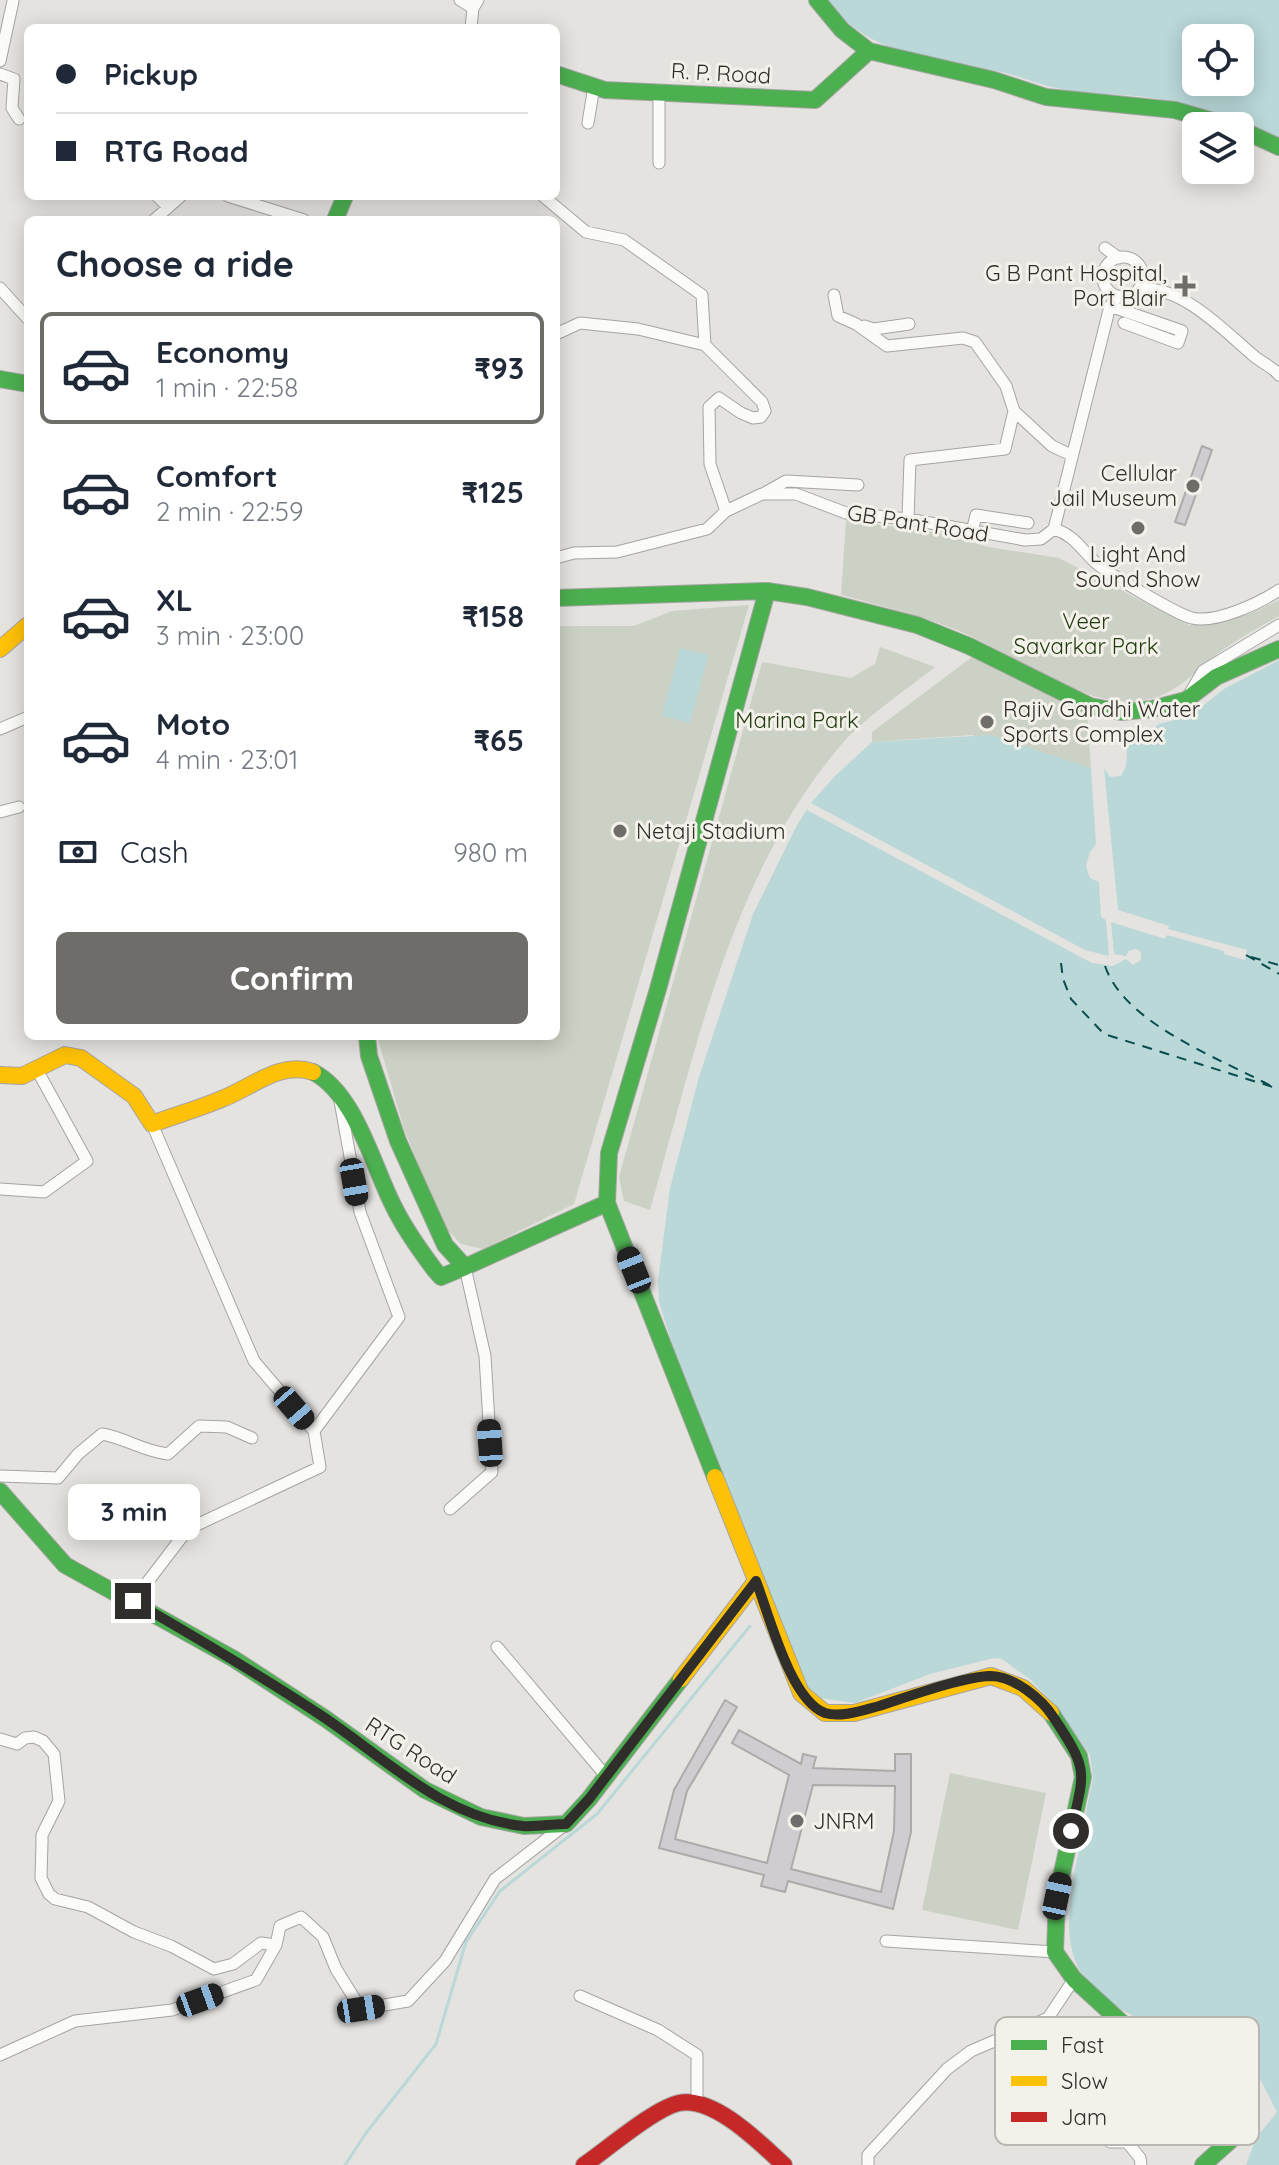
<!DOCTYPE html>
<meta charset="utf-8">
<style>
:root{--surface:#fff;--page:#f2f2f3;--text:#1f2937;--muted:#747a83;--line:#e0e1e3;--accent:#6f6d6a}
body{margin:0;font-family:Quicksand,sans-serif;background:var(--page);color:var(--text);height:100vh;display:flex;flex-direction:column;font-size:30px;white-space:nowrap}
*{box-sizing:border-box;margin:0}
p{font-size:26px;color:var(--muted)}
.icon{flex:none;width:44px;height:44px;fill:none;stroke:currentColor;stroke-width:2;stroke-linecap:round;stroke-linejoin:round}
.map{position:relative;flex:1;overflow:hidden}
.sheet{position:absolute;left:24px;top:216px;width:536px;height:824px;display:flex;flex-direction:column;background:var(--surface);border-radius:12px;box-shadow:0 4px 20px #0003}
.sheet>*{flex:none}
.banner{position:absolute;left:24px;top:24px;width:536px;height:176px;border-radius:12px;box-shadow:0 4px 20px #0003;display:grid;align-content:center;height:176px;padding:0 32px;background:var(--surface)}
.fabs{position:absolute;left:1182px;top:24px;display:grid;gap:16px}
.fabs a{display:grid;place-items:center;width:72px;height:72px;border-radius:12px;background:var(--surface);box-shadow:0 4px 20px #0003;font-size:40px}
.end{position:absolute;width:36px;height:36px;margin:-18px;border:10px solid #2f2e2b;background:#fff;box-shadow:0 0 0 4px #fff}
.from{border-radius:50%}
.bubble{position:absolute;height:56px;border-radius:12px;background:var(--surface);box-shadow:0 4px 20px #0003;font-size:26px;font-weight:700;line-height:56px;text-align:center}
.car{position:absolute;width:24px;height:48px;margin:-24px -12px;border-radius:10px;box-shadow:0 0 6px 2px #0007;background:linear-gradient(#222 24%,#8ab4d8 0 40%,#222 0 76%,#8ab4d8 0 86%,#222 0)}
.banner b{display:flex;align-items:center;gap:28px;height:76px;font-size:30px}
.banner b+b{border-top:2px solid var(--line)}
.banner i{width:20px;height:20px;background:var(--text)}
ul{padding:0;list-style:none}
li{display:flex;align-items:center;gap:24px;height:112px;margin:0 16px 12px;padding:0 16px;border:4px solid transparent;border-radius:12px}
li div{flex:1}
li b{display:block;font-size:30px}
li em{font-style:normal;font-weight:700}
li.active{border-color:var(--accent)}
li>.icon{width:72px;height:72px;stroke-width:1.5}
h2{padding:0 32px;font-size:36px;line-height:96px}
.pay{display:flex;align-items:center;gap:20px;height:88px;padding:0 32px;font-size:30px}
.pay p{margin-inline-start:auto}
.button{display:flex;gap:16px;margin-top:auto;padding:16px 32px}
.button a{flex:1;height:92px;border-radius:12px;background:var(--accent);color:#fff;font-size:32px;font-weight:700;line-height:92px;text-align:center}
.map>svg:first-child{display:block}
.green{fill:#cbd1c4}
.water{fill:#bad8d8;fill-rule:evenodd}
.pier{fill:#e5e3e0}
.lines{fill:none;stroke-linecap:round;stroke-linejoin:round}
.stream{stroke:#bad8d8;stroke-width:3}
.ferry{stroke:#094c4e;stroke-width:2;stroke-dasharray:10 8;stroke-linecap:butt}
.building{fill:#d1ccd0;stroke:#acabaa;stroke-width:2;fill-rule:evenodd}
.street-casing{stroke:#a5a4a2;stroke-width:13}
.fast-casing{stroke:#a5a4a2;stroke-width:18}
.slow-casing{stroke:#a5a4a2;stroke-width:18}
.jam-casing{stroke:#a5a4a2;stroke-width:18}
.street{stroke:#fbfbfa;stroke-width:11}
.fast{stroke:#4caf50;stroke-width:16}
.slow{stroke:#ffc107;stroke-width:16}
.jam{stroke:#c62828;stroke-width:16}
.route{stroke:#2f2e2b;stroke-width:10}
.poi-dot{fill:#6f6d6a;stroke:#f4f1eb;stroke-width:3}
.labels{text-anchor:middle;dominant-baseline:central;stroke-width:6;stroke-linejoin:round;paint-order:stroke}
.street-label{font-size:22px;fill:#2f2e2b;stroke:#f4f1eb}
.poi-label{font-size:22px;fill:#2f2e2b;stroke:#f4f1eb;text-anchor:start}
.park-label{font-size:22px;fill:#1f3a0d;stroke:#f4f1eb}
.key{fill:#f4f1eb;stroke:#b9b6b1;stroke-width:2}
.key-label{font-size:22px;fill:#2f2e2b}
</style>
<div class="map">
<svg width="1279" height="2165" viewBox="0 0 1279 2165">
<rect width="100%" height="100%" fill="#e5e3e0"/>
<path class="green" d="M 846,520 L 939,533 L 988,547 L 1059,558 L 1189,625 C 1221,626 1251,614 1279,600 L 1279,616 C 1260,627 1240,638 1221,651 C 1200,666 1182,689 1157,697 C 1093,718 1020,658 964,633 C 925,616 881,606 841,595 Z
M 749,605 L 574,1204 L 483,1249 L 461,1244 L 443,1225 L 404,1129 L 377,1036 L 556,1036 L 556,626 L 634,626 L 672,611 Z
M 880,647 L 935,667 C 905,691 865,717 841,745 C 731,874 696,1050 650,1210 L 624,1201 L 619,1177 L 762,662 L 851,678 L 875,664 Z
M 972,657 L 1087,711 L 1091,768 L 972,735 L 872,742 L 872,732 Z
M 950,1773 L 1046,1793 L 1018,1930 L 922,1910 Z"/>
<path class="water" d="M 826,0 L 1279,0 L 1279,141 C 1239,119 1197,104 1152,98 C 1122,93 1091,96 1061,89 C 1039,85 1018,75 996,71 C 930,58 870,56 826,0 ZM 1196,38 L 1240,38 L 1240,82 L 1196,82 Z
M 680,648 L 708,655 L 690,723 L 662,716 Z
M 1279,660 L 1279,2165 L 1246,2165 L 1256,2138 L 1277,2112 L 1252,2063 L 1221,2058 L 1172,2034 L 1170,2025 L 1157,2017 L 1144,2021 C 1067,1987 1061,1946 1075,1870 C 1081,1840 1086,1809 1093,1778 L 1090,1755 L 1056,1707 L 1031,1680 L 1002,1659 L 994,1658 L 930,1674 L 855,1703 L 819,1698 L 806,1689 L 678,1362 L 659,1302 L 658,1280 L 670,1188 L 699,1077 L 753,914 L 797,825 L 811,803 L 835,776 L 872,742 L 990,735 L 1091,768 L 1104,768 L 1110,777 L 1121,776 L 1126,766 L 1127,749 L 1130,744 L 1159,724 L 1190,716 L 1224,689 Z"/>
<path class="pier" d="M 1091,768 L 1104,768 L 1118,910 L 1169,926 L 1168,929 L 1247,950 L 1245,960 L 1224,954 L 1224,951 L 1167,935 L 1165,939 L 1111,922 L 1114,954 L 1126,956 L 1129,951 L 1136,949 L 1141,952 L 1141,960 L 1133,965 L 1126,959 L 1113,966 L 1092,963 L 807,810 L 811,803 L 1085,950 L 1109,956 L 1106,920 L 1101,917 L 1099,882 L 1090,878 L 1086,866 L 1090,852 L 1096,844 Z"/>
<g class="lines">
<path class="stream" d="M 345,2165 L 366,2133 L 436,2044 L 466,1942 L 500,1891 L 597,1814 L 750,1626"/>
<path class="ferry" d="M 1246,955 L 1279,974
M 1251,957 L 1279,965
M 1061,963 L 1063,979 L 1071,999 L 1104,1034 L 1279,1089
M 1105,966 C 1125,1024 1219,1058 1271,1086"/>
</g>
<path class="building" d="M 1202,446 L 1212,450 L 1185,525 L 1175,522 Z
M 725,1700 L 737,1707 L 687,1791 L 675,1839 L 767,1863 L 789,1775 L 732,1743 L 739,1730 L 801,1764 L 803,1754 L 816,1757 L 813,1768 L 895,1771 L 895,1754 L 911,1754 L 911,1832 L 893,1909 L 788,1881 L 785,1892 L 761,1886 L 764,1875 L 659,1848 L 674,1790 ZM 813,1785 L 895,1786 L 894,1831 L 881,1892 L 791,1869 Z"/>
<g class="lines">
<defs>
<path id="street" d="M 460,0 L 473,8 L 478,0
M 471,28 L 473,8
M 0,61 L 13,1
M 0,74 L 14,79 L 12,108 L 19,119
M 588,123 L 594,86
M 659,163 L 659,93
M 157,196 L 167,206
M 228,196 L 304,220
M 543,196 L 586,232 L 624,240 L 702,295 L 705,345 L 762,402 L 765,411 L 761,417 L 753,418 L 741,413 L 719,398 L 709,407 L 710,464 L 726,511
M 154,220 L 181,196
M 1105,248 L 1119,258
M1103 277a20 20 0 1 1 40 0a20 20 0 1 1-40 0Z
M 0,288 L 28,319
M 1139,289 C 1182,285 1223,330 1254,356 C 1262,363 1273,367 1279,375
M 834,295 L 838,316 L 856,324 L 887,346 L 963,338 L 975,342 L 1006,386 L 1014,411 L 1052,446 L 1071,455
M 1118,296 L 1110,306 L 1054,529 C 1074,535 1080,548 1096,563 C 1107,573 1178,615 1192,618 C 1215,624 1260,603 1279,590
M 1110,306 L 1182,331 L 1178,343 L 1124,323
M 864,326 L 874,329 L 909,324
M 556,334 L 580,323 L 638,329 L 705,345
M 763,494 L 786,481 L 858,485
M 908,519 L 910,460 L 1005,449 L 1014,411
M 972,532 L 976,515 L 1028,523
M 556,558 L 574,553 L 617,552 L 707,529 L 726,511 L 762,494 L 796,494 L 846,513 L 908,519 L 1025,540 L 1041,539 L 1054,529
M 1190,693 L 1203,671 L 1279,625
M 0,729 L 28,717
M 0,812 L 19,807
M 152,1124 L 254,1361 L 314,1431
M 0,1189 L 44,1192 L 87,1161 L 36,1068
M 0,1476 L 58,1478 L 78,1454 L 102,1434 C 126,1438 142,1451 168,1454 L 199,1426 L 227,1427 L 252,1438
M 450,1509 L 492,1472 L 485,1356 L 465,1267
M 133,1601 L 188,1529 L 320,1467 L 314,1431 L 399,1317 L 360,1212 L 340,1101
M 497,1647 L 606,1776
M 0,1739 L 17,1744 L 25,1738 L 34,1737 L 43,1741 L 54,1754 L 59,1801 L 42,1835 L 42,1842 L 41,1878 L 49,1894 L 55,1899 L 88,1907 L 134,1932 L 171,1946 L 214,1969 L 233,1964 L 261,1943 L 276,1945
M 886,1941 L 1055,1952
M 580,1996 L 658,2030 L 697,2055 L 697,2102
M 0,2055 L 75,2021 L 172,2010 L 256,1980 L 276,1945 L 280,1926 L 301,1917 L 323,1937 L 336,1969 L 361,2009 L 408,2001 L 445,1961 L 495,1879 L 566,1824
M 1110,2142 L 1127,2142 L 1140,2158 L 1141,2165
M 868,2165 L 868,2155 L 947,2069 L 971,2051 L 1048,2018 L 1074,1979"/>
<path id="fast" d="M 817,0 L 842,30 L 869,51 L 994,80 L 1046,97 L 1175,110 L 1230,126
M 556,74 L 605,90 L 815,100 L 869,51
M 1240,129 L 1279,147
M 335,220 L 345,196
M 0,379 L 28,384
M 556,598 L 767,591 L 807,597 L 917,625 L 969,646 L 1090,706 L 1121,712 L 1152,709 L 1186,700 L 1216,677 L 1279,649
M 367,1036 L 369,1056 L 398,1141 L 445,1245 L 465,1267 L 607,1203
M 313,1072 C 355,1093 373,1166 393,1205 C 404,1228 419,1249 434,1269 L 441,1277 L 465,1267
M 715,1477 L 607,1203 L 609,1153 L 658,989 L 767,591
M 0,1491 L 65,1565 L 234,1659 L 326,1719 L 425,1790 L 481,1817 L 524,1826 L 566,1824 L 589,1799 L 681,1679
M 1051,1713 L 1079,1756 L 1083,1777 L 1057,1896 L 1055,1952 L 1074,1979 L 1122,2023 L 1207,2069 L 1233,2086 L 1248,2102 L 1249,2115 L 1241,2131 L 1203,2165"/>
<path id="slow" d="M 0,649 L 28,625
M 0,1075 L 22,1076 L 65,1055 L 81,1058 L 134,1096 L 152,1124 C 176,1115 201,1108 224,1098 C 254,1086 280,1061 313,1072
M 715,1477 L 801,1693 L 825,1713 L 854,1713 L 991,1676 L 1023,1688 L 1051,1713
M 681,1679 L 756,1581"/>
<path id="jam" d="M 584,2165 C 606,2150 655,2108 679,2103 C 714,2096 760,2143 784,2165"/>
</defs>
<use href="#street" class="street-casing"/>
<use href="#fast" class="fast-casing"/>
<use href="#slow" class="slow-casing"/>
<use href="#jam" class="jam-casing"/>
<use href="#street" class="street"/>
<use href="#fast" class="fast"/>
<use href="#slow" class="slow"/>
<use href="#jam" class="jam"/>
</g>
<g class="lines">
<path class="route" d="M 133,1601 C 197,1638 260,1675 322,1716 C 385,1758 443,1818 523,1826 C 537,1827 552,1824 566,1824 L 589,1799 L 756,1581 C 769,1614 790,1700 825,1713 C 841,1718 863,1710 879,1706 C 907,1697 962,1677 990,1676 C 1014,1676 1042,1699 1054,1718 C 1089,1771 1085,1770 1071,1831"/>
</g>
<g class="poi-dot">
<path d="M1181 274h8v8h8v8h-8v8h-8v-8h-8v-8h8z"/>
<circle cx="1193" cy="486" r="8"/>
<circle cx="1138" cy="528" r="8"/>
<circle cx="987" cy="722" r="8"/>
<circle cx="620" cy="831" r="8"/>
<circle cx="797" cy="1821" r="8"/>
</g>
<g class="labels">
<g class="street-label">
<text transform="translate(721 73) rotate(3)">R. P. Road</text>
<text transform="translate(918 523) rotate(9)">GB Pant Road</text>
<text transform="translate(411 1750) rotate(33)">RTG Road</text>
</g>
<g class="poi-label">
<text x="1167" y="273" text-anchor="end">G B Pant Hospital,<tspan x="1167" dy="25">Port Blair</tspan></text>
<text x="1177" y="473" text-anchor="end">Cellular<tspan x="1177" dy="25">Jail Museum</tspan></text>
<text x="1138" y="554" text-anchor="middle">Light And<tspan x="1138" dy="25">Sound Show</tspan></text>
<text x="1003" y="709">Rajiv Gandhi Water<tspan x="1003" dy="25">Sports Complex</tspan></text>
<text x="636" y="831">Netaji Stadium</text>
<text x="813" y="1821">JNRM</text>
</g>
<g class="park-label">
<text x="1086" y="621">Veer<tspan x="1086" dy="25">Savarkar Park</tspan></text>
<text x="797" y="720">Marina Park</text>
</g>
</g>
<rect x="995" y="2017" width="264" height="128" rx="12" class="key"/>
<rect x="1011" y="2040" width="36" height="10" fill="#4caf50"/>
<rect x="1011" y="2076" width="36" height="10" fill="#ffc107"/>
<rect x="1011" y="2112" width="36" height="10" fill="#c62828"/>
<g class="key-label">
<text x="1061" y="2053">Fast</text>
<text x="1061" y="2089">Slow</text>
<text x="1061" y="2125">Jam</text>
</g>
</svg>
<div class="fabs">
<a><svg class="icon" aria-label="locate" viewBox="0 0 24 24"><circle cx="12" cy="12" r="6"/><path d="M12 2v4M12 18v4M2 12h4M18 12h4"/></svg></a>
<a><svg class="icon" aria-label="layers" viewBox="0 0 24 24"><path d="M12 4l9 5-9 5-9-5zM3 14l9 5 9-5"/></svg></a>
</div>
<i class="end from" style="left:1071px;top:1831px"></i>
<i class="end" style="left:133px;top:1601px"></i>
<div class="bubble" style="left:68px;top:1484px;width:132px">3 min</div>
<i class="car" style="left:354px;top:1182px;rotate:170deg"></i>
<i class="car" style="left:634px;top:1270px;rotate:338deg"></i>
<i class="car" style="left:294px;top:1408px;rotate:139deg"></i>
<i class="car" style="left:490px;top:1443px;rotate:356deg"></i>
<i class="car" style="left:1057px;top:1896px;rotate:12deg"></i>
<i class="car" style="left:200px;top:2000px;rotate:70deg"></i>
<i class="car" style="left:361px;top:2009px;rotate:81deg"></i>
<div class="banner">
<b><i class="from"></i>Pickup</b>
<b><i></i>RTG Road</b>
</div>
<section class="sheet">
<h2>Choose a ride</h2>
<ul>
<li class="active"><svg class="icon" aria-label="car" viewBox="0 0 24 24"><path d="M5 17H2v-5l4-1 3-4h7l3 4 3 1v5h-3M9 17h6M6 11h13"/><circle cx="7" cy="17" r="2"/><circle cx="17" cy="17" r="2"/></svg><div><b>Economy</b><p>1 min · 22:58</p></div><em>₹93</em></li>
<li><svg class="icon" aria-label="car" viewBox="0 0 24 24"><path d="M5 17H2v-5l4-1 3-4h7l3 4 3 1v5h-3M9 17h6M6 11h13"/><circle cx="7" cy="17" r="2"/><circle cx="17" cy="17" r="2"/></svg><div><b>Comfort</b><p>2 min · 22:59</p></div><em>₹125</em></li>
<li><svg class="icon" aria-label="car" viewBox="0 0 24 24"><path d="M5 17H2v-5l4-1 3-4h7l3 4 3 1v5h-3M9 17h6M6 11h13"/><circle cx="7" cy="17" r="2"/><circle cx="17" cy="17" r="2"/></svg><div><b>XL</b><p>3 min · 23:00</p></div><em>₹158</em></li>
<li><svg class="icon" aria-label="car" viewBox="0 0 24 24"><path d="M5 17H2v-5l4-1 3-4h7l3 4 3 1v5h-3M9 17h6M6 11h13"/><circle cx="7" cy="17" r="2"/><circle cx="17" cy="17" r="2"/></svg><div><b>Moto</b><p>4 min · 23:01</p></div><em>₹65</em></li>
</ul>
<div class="pay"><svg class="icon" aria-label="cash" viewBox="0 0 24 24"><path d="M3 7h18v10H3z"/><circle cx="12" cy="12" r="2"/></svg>Cash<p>980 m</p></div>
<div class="button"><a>Confirm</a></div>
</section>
</div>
